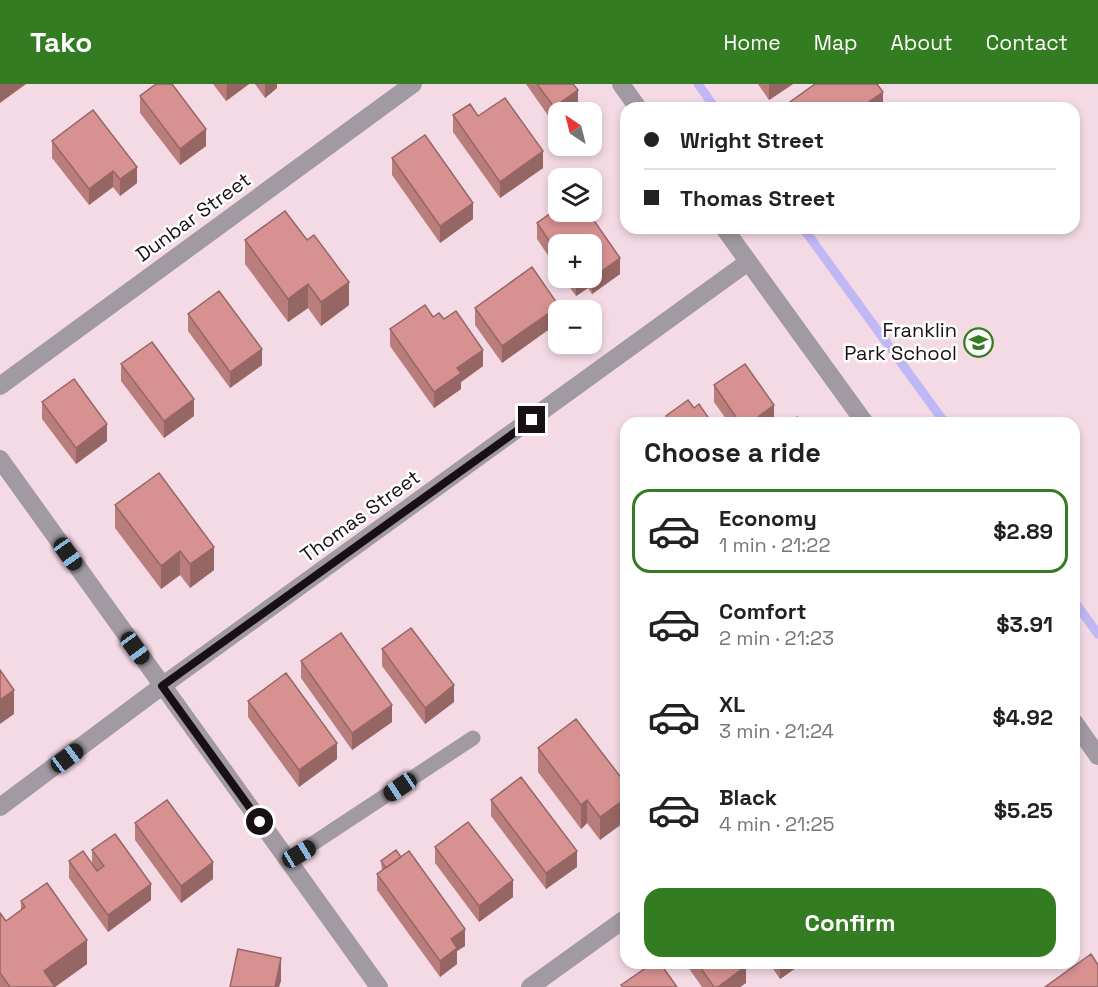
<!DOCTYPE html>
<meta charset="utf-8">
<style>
:root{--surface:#fff;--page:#f2f2f2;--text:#222;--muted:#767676;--line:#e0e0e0;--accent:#347c22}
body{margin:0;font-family:"Space Grotesk",sans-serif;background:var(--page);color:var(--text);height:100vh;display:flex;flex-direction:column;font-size:22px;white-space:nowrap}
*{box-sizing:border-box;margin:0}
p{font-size:20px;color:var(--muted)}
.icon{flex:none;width:33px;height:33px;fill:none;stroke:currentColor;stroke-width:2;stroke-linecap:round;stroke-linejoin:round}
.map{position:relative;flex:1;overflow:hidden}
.details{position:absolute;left:620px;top:333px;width:460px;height:552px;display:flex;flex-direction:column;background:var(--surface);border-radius:18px;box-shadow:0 3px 9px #0003}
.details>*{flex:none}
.guide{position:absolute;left:620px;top:18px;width:460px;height:132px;border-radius:18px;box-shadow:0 3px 9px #0003;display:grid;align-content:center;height:132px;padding:0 24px;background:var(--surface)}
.needle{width:39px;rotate:325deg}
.buttons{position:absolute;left:548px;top:18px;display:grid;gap:12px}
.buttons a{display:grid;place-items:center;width:54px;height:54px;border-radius:12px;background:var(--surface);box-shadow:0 3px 9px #0003;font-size:30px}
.end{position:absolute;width:27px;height:27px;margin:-14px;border:8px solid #191014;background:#fff;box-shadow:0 0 0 3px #fff}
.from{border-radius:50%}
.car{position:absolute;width:18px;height:36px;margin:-18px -9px;border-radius:8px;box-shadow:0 0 4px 2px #0007;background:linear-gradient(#222 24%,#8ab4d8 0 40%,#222 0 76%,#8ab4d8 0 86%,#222 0)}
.guide b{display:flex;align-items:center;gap:21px;height:57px;font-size:22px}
.guide b+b{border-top:2px solid var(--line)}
.guide i{width:15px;height:15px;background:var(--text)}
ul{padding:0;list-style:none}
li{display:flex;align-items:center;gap:18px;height:84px;margin:0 12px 9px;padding:0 12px;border:3px solid transparent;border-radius:18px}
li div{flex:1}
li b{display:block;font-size:22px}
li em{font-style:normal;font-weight:600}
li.current{border-color:var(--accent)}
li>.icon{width:54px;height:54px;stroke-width:1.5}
h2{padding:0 24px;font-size:27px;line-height:72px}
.action{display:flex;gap:12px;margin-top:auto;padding:12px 24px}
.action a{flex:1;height:69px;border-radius:18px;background:var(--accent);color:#fff;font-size:24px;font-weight:600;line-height:69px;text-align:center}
header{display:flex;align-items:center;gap:36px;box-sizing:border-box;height:84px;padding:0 30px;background:var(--accent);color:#fff}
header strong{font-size:28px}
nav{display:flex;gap:33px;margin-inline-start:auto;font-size:21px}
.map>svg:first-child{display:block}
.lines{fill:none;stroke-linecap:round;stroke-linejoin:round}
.stream{stroke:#c0b8f4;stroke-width:9}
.service{stroke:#a19aa2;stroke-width:15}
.minor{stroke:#a19aa2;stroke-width:18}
.tertiary{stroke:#a19aa2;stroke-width:18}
.wall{fill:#b97d7c}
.shaded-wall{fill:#966665}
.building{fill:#d79190;stroke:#966665;stroke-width:1.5}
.route{stroke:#191014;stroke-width:8}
.labels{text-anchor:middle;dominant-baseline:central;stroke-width:5;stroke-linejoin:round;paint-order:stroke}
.street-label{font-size:20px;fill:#191014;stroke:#fff}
.poi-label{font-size:20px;fill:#191014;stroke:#fff;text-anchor:end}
</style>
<header>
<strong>Tako</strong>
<nav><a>Home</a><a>Map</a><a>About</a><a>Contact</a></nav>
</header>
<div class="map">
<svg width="1098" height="903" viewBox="0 0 1098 903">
<rect width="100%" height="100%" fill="#f4dae5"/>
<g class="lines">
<path class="stream" d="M 698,0 L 715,24
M 803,144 L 945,339
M 1074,517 L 1098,550"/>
<path class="service" d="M 288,776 L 473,654"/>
<path class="minor" d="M 0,302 L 413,0
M 0,375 L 379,903
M 0,723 L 162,602 L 748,178
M 530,903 L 626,834"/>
<path class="tertiary" d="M 621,0 L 638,24
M 724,144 L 865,339
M 1074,638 L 1098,672"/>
</g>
<path class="wall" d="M 213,0 L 249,0 L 226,17 Z
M 255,0 L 277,0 L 277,4 L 265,14 Z
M 526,0 L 573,0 L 578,23 L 570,28 L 558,28 L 554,40 Z
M 758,0 L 793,0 L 769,16 Z
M 140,12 L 206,62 L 180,81 L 140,29 Z
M 453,31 L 478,32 L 543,84 L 500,114 L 453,48 Z
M 52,57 L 137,99 L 120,112 L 113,103 L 89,121 L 52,74 Z
M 392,74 L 473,135 L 440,159 L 392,91 Z
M 558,124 L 558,128 L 588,128 L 620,174 L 620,190 L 592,210 L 588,204 L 576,212 L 563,194 L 591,194 L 591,160 L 558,160 L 558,186 L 537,155 L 537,139 Z
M 245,156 L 349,221 L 321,242 L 308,224 L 288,238 L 245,180 Z
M 475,224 L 559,226 L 502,279 L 475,241 Z
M 188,230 L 262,281 L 230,304 L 188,247 Z
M 433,233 L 444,235 L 483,282 L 461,298 L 461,305 L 434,324 L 390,262 L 390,245 Z
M 121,280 L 194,332 L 164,354 L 121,297 Z
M 714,301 L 774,338 L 772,339 L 729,339 L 714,318 Z
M 42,318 L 107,357 L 76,380 L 42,335 Z
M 694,324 L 712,339 L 666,339 L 666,332 Z
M 115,421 L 214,486 L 190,504 L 180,491 L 161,505 L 115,444 Z
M 382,565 L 454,618 L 425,640 L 382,582 Z
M 301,577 L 392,638 L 352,666 L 301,594 Z
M 248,617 L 337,675 L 299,703 L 248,633 Z
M 538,664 L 626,700 L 600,756 L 587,739 L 581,745 L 538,688 Z
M 491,716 L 577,783 L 546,805 L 491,732 Z
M 135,739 L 213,795 L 181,819 L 135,756 Z
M 435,763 L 513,813 L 479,838 L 435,779 Z
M 92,766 L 151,816 L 108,848 L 69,794 L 69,777 L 92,780 Z
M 381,777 L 465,862 L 457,867 L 457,880 L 440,893 L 377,806 L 377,790 L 382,787 Z
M 21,817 L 87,880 L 55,903 L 0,903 L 0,829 L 6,837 L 21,827 Z
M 685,879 L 744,879 L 746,899 L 740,903 L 702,903 Z
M 769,879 L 803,879 L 780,895 Z"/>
<path class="shaded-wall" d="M 0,0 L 26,0 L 0,19 Z
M 227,0 L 249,0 L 226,17 Z
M 265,0 L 277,0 L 277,4 L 265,14 Z
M 769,0 L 793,0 L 769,16 Z
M 578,6 L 578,23 L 570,28 L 558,28 L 558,37 L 554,40 L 554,23 Z
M 883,8 L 883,24 L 860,24 Z
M 206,45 L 206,62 L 180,81 L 180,65 Z
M 543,67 L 543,84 L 500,114 L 500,98 Z
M 137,83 L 137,99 L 120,112 L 120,95 Z
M 113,87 L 113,103 L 89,121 L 89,105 Z
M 473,119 L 473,135 L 440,159 L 440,142 Z
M 620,174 L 620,190 L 592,210 L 592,194 Z
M 579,194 L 588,194 L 588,204 L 576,212 L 576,195 Z
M 349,198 L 349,221 L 321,242 L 321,218 Z
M 308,200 L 308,224 L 288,238 L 288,215 Z
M 559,222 L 559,226 L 558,226 L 558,239 L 502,279 L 502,262 Z
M 262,265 L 262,281 L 230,304 L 230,288 Z
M 483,266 L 483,282 L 461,298 L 461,305 L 434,324 L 434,308 L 457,284 Z
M 194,315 L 194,332 L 164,354 L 164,337 Z
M 774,321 L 774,338 L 772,339 L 758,339 L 758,333 Z
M 107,340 L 107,357 L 76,380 L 76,364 Z
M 214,463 L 214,486 L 190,504 L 190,480 Z
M 180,467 L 180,491 L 161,505 L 161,482 Z
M 454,601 L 454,618 L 425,640 L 425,624 Z
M 14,606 L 14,630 L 0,640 L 0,616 Z
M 392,621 L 392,638 L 352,666 L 352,649 Z
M 337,659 L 337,675 L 299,703 L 299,686 Z
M 626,714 L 626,737 L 600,756 L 600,733 Z
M 587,716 L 587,739 L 581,745 L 581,721 Z
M 577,767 L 577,783 L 546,805 L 546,789 Z
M 213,778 L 213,795 L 181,819 L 181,802 Z
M 513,796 L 513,813 L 479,838 L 479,822 Z
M 151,800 L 151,816 L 108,848 L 108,831 Z
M 465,845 L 465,862 L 457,867 L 457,880 L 440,893 L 440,877 L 451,855 Z
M 87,856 L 87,880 L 55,903 L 44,887 Z
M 281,874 L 281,897 L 279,903 L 275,903 Z
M 780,879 L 803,879 L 780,895 Z
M 746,882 L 746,899 L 740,903 L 718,903 Z"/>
<path class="building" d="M 156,0 L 172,0 L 206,45 L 180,65 L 140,12 Z
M 537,0 L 573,0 L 578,6 L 554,23 Z
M 815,0 L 877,0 L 883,8 L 860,24 L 794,24 L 790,18 Z
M 505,14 L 543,67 L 500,98 L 453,31 L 470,20 L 478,32 Z
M 93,26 L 137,83 L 120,95 L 113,87 L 89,105 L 52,57 Z
M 425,51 L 473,119 L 440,142 L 392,74 Z
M 558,124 L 558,128 L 588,128 L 620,174 L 592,194 L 591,192 L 591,160 L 558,160 L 558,170 L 537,139 Z
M 285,127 L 307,156 L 314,151 L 349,198 L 321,218 L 308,200 L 288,215 L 245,156 Z
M 532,183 L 559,222 L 502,262 L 475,224 Z
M 219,207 L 262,265 L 230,288 L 188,230 Z
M 425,221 L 433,233 L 439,229 L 444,235 L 456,227 L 483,266 L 457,284 L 461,289 L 434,308 L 390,245 Z
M 152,258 L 194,315 L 164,337 L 121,280 Z
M 745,280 L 774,321 L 758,333 L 762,339 L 740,339 L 714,301 Z
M 74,295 L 107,340 L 76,364 L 42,318 Z
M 688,316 L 694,324 L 699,320 L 712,339 L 669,339 L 670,338 L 666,332 Z
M 797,333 L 801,339 L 788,339 Z
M 159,389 L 214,463 L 190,480 L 180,467 L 161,482 L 115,421 Z
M 411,544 L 454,601 L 425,624 L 382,565 Z
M 341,549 L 392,621 L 352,649 L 301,577 Z
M 0,586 L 14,606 L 0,616 Z
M 286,589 L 337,659 L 299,686 L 248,617 Z
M 576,635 L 626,700 L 626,714 L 600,733 L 587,716 L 581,721 L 538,664 Z
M 521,693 L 577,767 L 546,789 L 491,716 Z
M 167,716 L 213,778 L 181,802 L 135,739 Z
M 468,738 L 513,796 L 479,822 L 435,763 Z
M 115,750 L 151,800 L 108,831 L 69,777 L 83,767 L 97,787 L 104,782 L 92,766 Z
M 396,766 L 401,773 L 386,784 L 381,777 Z
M 409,767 L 465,845 L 451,855 L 457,864 L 440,877 L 377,790 Z
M 47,799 L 87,856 L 44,887 L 55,903 L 10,903 L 0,889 L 0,829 L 6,837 L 25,823 L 21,817 Z
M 238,865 L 281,874 L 275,903 L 230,903 Z
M 1091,870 L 1098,881 L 1098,903 L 1045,903 Z
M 653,879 L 660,879 L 677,903 L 623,903 L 621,901 Z
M 697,879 L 744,879 L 746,882 L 718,903 L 714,903 Z"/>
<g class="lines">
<path class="route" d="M 260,738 L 162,602 L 532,336"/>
</g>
<defs>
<symbol id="school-ring" viewBox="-11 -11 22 22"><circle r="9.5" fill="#fff" stroke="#347c22" stroke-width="1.5"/><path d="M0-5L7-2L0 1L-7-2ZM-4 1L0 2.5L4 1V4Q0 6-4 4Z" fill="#347c22"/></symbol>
</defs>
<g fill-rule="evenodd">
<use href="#school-ring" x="962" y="242" width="33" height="33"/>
</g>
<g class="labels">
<g class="street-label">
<text transform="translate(193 133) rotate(-36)">Dunbar Street</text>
<text transform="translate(360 432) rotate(-36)">Thomas Street</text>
</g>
<g class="poi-label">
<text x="957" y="246">Franklin<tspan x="957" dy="23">Park School</tspan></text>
</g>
</g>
</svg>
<div class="buttons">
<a><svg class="needle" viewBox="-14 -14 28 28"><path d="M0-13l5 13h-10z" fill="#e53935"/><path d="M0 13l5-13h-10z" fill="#767676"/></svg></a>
<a><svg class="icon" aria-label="layers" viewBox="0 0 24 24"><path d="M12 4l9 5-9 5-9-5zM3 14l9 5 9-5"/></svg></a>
<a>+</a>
<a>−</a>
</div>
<i class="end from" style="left:260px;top:738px"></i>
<i class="end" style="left:532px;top:336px"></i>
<i class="car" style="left:68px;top:470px;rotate:145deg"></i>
<i class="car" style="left:135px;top:564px;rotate:144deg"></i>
<i class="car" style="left:67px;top:674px;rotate:53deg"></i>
<i class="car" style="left:400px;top:703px;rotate:236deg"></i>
<i class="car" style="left:299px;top:770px;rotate:59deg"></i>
<div class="guide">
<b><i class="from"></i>Wright Street</b>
<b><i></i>Thomas Street</b>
</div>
<section class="details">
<h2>Choose a ride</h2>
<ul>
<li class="current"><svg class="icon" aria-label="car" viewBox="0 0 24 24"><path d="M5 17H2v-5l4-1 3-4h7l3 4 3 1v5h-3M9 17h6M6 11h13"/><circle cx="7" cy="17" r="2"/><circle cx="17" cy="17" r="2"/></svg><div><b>Economy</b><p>1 min · 21:22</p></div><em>$2.89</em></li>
<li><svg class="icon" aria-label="car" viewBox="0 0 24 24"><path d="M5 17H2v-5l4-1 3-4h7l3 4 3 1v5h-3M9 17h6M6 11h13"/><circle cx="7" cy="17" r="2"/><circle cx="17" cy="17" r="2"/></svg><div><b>Comfort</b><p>2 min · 21:23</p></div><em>$3.91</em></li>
<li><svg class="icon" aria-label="car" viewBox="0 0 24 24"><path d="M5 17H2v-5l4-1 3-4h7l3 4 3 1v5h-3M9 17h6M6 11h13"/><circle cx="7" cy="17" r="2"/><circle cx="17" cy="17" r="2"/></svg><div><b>XL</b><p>3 min · 21:24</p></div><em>$4.92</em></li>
<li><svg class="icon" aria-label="car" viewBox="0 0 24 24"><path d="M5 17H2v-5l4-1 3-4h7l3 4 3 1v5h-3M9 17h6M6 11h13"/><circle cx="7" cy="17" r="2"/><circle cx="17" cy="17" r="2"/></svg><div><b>Black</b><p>4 min · 21:25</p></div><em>$5.25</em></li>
</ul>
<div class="action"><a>Confirm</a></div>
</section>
</div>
